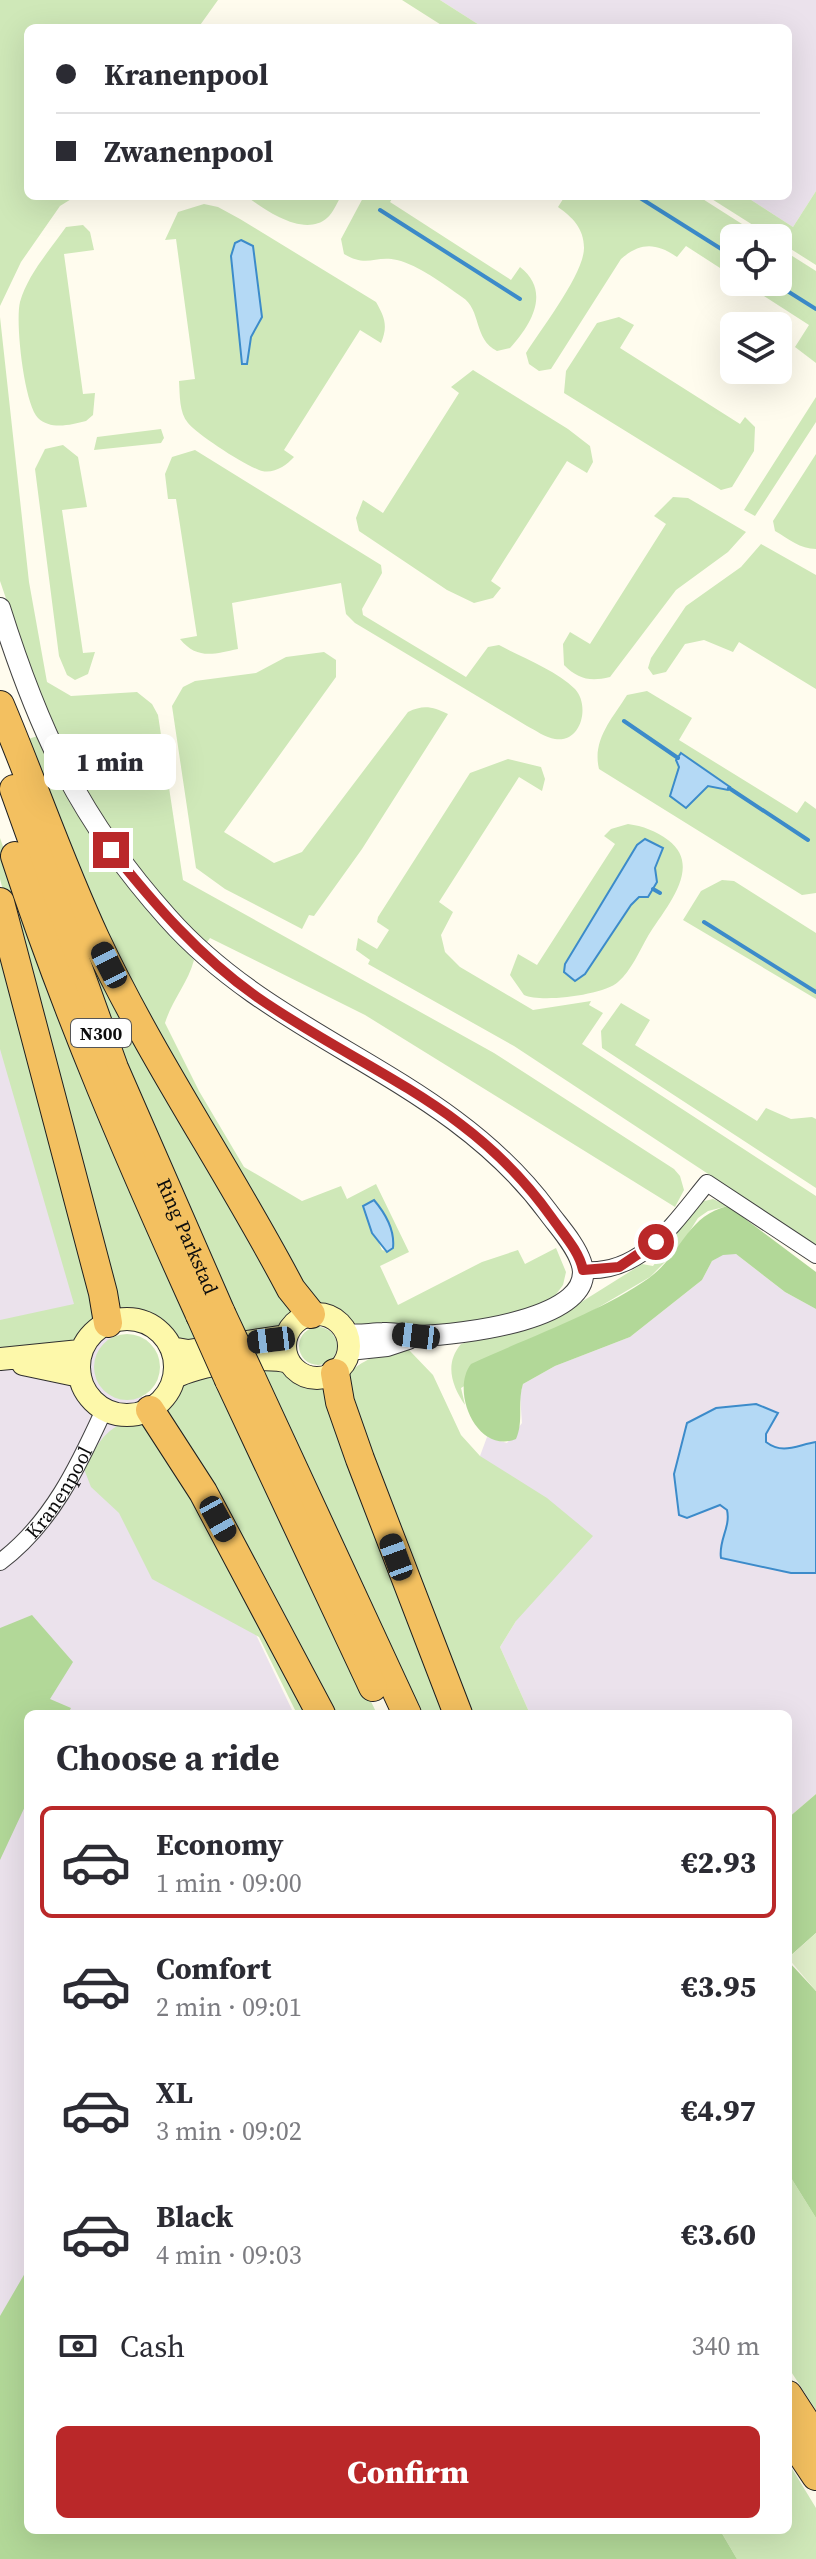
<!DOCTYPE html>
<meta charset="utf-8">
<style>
:root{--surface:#fff;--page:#f7f7f7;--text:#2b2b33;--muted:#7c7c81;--line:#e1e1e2;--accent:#ba2829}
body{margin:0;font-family:"Source Serif 4",serif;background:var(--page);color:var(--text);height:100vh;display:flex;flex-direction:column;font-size:30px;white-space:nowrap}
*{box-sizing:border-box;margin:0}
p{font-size:26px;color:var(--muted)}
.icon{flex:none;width:44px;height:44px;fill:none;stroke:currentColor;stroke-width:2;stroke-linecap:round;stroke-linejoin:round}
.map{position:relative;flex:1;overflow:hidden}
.panel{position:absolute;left:24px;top:1710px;width:768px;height:824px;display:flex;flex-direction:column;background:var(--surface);border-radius:12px;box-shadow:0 8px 32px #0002}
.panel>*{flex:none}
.guide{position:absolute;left:24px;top:24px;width:768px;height:176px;border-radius:12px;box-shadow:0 8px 32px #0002;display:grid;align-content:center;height:176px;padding:0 32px;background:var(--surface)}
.controls{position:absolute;left:720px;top:224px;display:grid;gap:16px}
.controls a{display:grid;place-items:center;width:72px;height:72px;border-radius:12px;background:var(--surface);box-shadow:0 8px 32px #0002;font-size:40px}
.end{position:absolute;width:36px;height:36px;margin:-18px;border:10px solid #ba2829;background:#fff;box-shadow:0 0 0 4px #fff}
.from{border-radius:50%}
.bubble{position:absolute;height:56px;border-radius:12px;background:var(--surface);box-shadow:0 8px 32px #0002;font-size:26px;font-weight:800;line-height:56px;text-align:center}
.car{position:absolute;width:24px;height:48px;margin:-24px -12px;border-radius:10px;box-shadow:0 0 6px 2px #0007;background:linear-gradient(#222 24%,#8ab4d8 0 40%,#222 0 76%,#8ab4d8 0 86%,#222 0)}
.guide b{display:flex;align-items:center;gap:28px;height:76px;font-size:30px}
.guide b+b{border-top:2px solid var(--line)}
.guide i{width:20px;height:20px;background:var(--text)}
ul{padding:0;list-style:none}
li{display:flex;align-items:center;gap:24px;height:112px;margin:0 16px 12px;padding:0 16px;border:4px solid transparent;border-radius:12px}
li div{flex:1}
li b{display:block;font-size:30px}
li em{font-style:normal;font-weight:800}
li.selected{border-color:var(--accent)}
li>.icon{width:72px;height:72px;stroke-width:1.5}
h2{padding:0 32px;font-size:36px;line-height:96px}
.pay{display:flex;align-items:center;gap:20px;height:88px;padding:0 32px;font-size:30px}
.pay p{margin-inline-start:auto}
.button{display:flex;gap:16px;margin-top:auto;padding:16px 32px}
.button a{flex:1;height:92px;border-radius:12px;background:var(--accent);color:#fff;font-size:32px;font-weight:800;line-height:92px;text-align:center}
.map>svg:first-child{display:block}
.industrial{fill:#ebe2ec}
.green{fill:#cfe8b8;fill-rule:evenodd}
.forest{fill:#b2d898}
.pitch{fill:#e1efca}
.water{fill:#b4d9f5;stroke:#3c8bca;stroke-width:2}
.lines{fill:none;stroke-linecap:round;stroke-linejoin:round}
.stream{stroke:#3c8bca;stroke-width:4}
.minor-casing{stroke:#404040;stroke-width:18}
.tertiary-casing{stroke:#404040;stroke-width:22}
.secondary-casing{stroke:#2f2f2f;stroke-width:24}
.trunk-casing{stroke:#1e1e1e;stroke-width:30}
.minor{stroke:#fff;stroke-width:16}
.tertiary{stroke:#fff;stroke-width:20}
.secondary{stroke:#fdf8aa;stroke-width:22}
.trunk{stroke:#f3c060;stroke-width:28}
.trunk-bridge-casing{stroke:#1e1e1e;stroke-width:30;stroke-linecap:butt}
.trunk-bridge{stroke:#f3c060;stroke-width:28}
.route{stroke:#ba2829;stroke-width:10}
.labels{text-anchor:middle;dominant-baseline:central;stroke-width:8;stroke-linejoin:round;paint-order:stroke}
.shield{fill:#fff;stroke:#565656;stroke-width:2}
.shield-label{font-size:18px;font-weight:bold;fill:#0d0d0d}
.street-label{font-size:20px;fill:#0d0d0d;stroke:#fff}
</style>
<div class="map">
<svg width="816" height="2559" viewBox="0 0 816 2559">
<rect width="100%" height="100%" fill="#fffcee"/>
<path class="industrial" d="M 440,0 L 816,0 L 816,191 L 793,227 L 745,196 L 788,196 L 788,28 L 484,28 Z
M 0,989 L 50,1204 L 294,1714 L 28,1714 L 28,2284 L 0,2325 Z
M 723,1254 L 736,1254 L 785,1292 L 816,1309 L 816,1794 L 788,1818 L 788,1714 L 530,1714 L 500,1647 L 516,1621 L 480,1456 L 487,1437 L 507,1443 L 522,1423 L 520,1395 L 523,1384 L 555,1366 L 630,1337 L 702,1280 L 712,1261 Z"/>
<path class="green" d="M 0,0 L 218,0 L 198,28 L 28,28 L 28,196 L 76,196 L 60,206 L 21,262 L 0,306 Z
M 402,0 L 440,0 L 484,28 L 446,28 Z
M 816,191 L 816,265 L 707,196 L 745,196 L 793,227 Z
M 246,196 L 341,196 C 337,203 333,213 327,218 C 304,238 265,210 246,196 Z
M 364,196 L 394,196 L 390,202 L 511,280 L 520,267 C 551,291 532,324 510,348 L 497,351 C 473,339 482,310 462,297 C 444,284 418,265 397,260 C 375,255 367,268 344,254 L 341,239 Z
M 565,196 L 698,196 L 764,238 L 734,238 L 734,277 L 686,246 L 677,257 C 656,243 641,242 621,259 L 551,369 L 539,371 L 529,364 L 526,353 C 541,329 584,274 584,248 C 584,228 572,217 558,207 Z
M 204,204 L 218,207 L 240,219 L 376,302 C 385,318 388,326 381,343 L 360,330 L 284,450 L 294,457 C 287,465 274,474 262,471 C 247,467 198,435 188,423 C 179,412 180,396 179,381 L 195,379 L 176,239 L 165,240 L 178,212 Z
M 83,225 L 90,232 L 94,250 L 64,254 L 83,394 L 95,393 L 93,415 L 86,421 C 71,425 50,430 38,418 C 24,404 15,321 20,302 C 28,274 50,250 66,227 Z
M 778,247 L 816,271 L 816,363 L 795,347 L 809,325 L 742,282 L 778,282 Z
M 0,317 L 29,582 L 47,682 L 71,696 L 137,692 L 152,704 L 158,715 L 183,880 L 494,1053 L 674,1169 L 680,1176 L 684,1190 L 675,1207 L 365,1015 L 210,938 L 205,945 L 131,866 L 68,759 L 35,683 L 0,581 Z
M 619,317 L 634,325 L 620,348 L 740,424 L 745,417 L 755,427 L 754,451 L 732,487 L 721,490 L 564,393 L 566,371 L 597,323 Z
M 473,370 L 568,429 L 590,446 L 593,462 L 587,473 L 567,461 L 491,581 L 501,588 L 493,598 L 474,603 L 447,590 L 359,531 L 356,518 L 363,500 L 383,513 L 459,393 L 451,387 Z
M 816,397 L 816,422 L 755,516 L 744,510 Z
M 161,429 L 164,438 L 161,443 L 94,450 L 97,437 Z
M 63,445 L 78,457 L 87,507 L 62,510 L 83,653 L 95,652 L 88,674 L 75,680 L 67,675 L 59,656 L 35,469 L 45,449 Z
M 195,450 L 381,565 L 382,573 L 362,609 L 363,615 L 466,677 L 488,647 L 499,645 C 523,658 556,670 575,689 C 590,705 582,743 555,739 C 546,738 535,730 527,726 L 355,623 L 346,614 L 341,583 L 232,603 L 238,649 C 214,654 197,660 180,639 L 197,636 L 176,499 L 168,499 L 165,474 L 172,457 Z
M 816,454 L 816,549 C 800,549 789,539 775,531 L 773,521 Z
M 673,497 L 688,498 L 746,532 L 728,552 L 676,590 L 610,677 C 590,682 578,679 564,665 L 563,644 L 570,632 L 590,644 L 666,524 L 654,516 Z
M 761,544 L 816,575 L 816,689 L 739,642 L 733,652 L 704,640 L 685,644 L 666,672 L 653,675 L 648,668 L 651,658 L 686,606 L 741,567 Z
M 324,652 L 336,660 L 336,677 L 224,832 L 274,863 L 302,852 L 408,712 C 424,704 433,707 448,714 L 362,849 L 314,916 L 309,915 L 302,929 L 225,889 L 196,868 L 172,706 L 183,687 L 195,681 L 256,673 L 286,657 Z
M 647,691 L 692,718 L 679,740 L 797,813 L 805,801 L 816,809 L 816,893 L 802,895 L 599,769 C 592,740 612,719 627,695 Z
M 38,736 L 70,803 L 97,845 L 194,960 C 188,983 172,1000 165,1023 L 199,1091 L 244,1167 L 302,1201 L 341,1186 L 347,1199 L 376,1184 L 409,1252 L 380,1266 L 398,1305 L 482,1262 L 518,1250 L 525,1264 L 556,1248 L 566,1272 L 563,1285 L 554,1297 L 534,1308 L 498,1317 L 446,1326 L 366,1328 L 313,1305 L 144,1023 L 21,741 ZM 374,1200 C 385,1213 400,1235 389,1252 L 382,1250 L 363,1206 Z
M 508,759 L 541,767 L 545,779 L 542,791 L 519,777 L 439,902 L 453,912 L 441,935 L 445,952 L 460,967 L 533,1010 L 591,1001 L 589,1005 L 603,1013 L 582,1044 L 816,1196 L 816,1245 L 514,1046 L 368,964 L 370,960 L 356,950 L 358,938 L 377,949 L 389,930 L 377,922 L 378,917 L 470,773 Z
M 628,824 C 643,826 656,831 668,840 C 704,867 665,908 648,936 C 640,950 631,971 618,982 C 604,995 541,1003 524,995 L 510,975 L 518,954 L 537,965 L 615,844 L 604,836 L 611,829 Z
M 0,838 L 82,1069 L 199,1343 C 163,1341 162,1311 116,1313 L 0,879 Z
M 722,880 L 734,881 L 816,933 L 816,999 L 683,920 L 701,891 Z
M 0,929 L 102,1308 C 79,1356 46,1348 0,1349 L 0,1320 L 74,1304 L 0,1049 Z
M 74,931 L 298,1313 L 281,1329 L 248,1340 L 138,1103 Z
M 621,1003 L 650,1020 L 635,1045 L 757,1121 L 766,1108 L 791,1119 L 812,1117 L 816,1119 L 816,1188 L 602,1048 L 601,1031 Z
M 713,1199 L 728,1206 L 708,1211 L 698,1218 L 679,1248 L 650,1277 L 461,1388 L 465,1405 C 452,1386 444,1364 461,1344 L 567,1311 L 642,1264 L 653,1266 L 700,1202 Z
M299 1346a19 19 0 1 1 38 0a19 19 0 1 1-38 0Z
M94 1367a33 33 0 1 1 66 0a33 33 0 1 1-66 0Z
M 409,1350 L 433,1375 L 461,1435 L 480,1456 L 547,1498 L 593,1536 L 516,1621 L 500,1647 L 530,1714 L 417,1714 L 338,1633 L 377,1714 L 297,1714 L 259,1637 L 152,1579 L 119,1513 L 91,1487 L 84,1469 C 98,1443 112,1414 147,1424 L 189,1375 L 273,1367 L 302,1382 L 329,1385 C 364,1364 364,1354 409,1350 Z
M 788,2173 L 816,2218 L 816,2410 L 788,2367 Z
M 788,2462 L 816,2508 L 816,2559 L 737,2559 L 720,2530 L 788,2530 Z"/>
<path class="forest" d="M 728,1206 L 816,1272 L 816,1309 L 785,1292 L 736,1254 L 723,1255 L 712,1261 L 702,1280 L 630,1337 L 555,1366 L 523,1384 C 517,1403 524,1421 516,1439 C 477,1455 450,1391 471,1364 C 524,1339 603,1311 649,1278 C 682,1254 686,1216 728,1206 Z
M 32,1615 L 73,1662 L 50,1699 L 71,1708 L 68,1714 L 28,1714 L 28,1800 L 0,1860 L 0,1628 Z
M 816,1794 L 816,1933 L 788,1958 L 788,1818 Z
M 788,1961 L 816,1991 L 816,2218 L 788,2173 Z
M 28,2268 L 28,2530 L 720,2530 L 737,2559 L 0,2559 L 0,2316 Z"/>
<path class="pitch" d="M 816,1933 L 816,1991 L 788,1958 Z"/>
<path class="water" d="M 241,240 L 253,246 L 262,317 L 251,337 L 247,364 L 242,364 L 231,256 L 235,243 Z
M 681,753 L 730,787 L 728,790 L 708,786 L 686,808 L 670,796 L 679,767 L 676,760 Z
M 645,839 L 663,848 L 655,868 L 657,882 L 648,897 L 639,897 L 631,905 L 585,974 L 575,981 L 564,972 L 565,964 L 637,845 Z
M 374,1200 C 385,1213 395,1230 393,1248 L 387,1252 L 372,1233 L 363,1206 Z
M 756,1404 L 778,1413 L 766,1434 L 766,1442 C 783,1455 797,1445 816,1442 L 816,1573 L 791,1573 L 721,1558 C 718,1541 731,1527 727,1510 L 720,1505 L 687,1518 L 679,1515 L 674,1474 L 687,1423 L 716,1408 Z"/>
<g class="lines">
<path class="stream" d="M 637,196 L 734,257
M 380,210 L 520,299
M 773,282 L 816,309
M 624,721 L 678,758
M 729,788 L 808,840
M 653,889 L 660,893
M 704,922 L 816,992"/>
<defs>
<g id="minor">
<path d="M 583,1270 C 641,1275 674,1223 707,1183 L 816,1255"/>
<path id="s1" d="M 0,1562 C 51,1524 78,1467 104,1410"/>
</g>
<path id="tertiary" d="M 0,608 C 39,732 80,820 168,918 C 279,1043 446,1074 548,1212 C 559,1227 575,1244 581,1262 C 602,1320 456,1335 419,1336 C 407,1336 395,1332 383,1333 C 371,1333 359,1336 347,1334
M 349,1350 L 387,1346 L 408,1339"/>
<path id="secondary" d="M285 1346a32 32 0 1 1 64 0a32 32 0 1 1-64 0Z
M79 1367a48 48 0 1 1 96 0a48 48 0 1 1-96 0Z
M 171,1348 L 188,1351 L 286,1336
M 0,1359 L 80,1351
M 23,1364 L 80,1376
M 174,1378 C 194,1365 266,1354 288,1362"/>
<g id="trunk">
<path d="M 0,705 C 33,783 60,863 96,940 C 153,1061 229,1171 291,1289 L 311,1314"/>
<path id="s2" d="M 14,789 L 114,1068 L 221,1313"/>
<path d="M 15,856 C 66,1013 132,1165 200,1315"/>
<path d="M 0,902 L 103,1293 L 108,1323"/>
<path d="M 335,1373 L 340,1402 L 360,1459 L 458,1714"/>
<path d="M 251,1377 L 407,1714"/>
<path d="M 229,1380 L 373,1687"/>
<path d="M 150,1410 L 203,1492 L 321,1714"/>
<path d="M 788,2395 L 816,2438"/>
<path d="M 788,2434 L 816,2476"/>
</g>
</defs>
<use href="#minor" class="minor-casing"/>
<use href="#tertiary" class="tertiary-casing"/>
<use href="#secondary" class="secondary-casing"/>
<use href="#trunk" class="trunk-casing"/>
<use href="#minor" class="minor"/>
<use href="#tertiary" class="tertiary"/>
<use href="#secondary" class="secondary"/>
<use href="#trunk" class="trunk"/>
<defs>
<path id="trunk-bridge" d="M 221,1313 L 251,1377
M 200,1315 L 229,1380"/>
</defs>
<use href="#trunk-bridge" class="trunk-bridge-casing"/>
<use href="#trunk-bridge" class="trunk-bridge"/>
</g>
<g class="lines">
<path class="route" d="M 111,850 C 154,904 200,957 257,997 C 365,1072 472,1104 552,1218 C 564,1235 579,1251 583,1270 L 619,1267 L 656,1242"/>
</g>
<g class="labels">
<rect class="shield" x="71" y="1019" width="60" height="28" rx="6"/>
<g class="shield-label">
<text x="101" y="1033">N300</text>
</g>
<g class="street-label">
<text stroke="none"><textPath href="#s2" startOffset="480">Ring Parkstad</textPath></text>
<text stroke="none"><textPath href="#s1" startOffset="92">Kranenpool</textPath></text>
</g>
</g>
</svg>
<div class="controls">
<a><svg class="icon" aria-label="locate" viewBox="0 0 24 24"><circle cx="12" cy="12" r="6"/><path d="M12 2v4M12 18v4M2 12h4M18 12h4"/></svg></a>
<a><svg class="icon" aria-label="layers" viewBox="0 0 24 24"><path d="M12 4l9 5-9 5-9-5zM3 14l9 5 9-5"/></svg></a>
</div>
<i class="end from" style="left:656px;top:1242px"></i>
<i class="end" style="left:111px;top:850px"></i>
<div class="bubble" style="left:44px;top:734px;width:132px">1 min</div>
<i class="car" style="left:109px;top:965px;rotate:333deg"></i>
<i class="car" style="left:416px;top:1336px;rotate:277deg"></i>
<i class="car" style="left:271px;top:1340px;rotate:263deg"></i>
<i class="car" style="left:218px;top:1519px;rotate:151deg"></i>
<i class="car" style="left:396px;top:1557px;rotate:340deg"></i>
<div class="guide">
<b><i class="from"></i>Kranenpool</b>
<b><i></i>Zwanenpool</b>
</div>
<section class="panel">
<h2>Choose a ride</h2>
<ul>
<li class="selected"><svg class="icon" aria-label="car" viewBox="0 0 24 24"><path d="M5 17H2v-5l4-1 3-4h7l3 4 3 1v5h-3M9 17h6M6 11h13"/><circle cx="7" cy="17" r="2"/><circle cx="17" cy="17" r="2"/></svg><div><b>Economy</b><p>1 min · 09:00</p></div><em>€2.93</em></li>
<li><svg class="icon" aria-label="car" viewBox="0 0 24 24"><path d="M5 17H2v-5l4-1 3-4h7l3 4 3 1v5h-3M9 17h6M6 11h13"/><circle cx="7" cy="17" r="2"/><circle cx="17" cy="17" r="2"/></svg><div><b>Comfort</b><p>2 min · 09:01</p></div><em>€3.95</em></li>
<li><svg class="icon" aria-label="car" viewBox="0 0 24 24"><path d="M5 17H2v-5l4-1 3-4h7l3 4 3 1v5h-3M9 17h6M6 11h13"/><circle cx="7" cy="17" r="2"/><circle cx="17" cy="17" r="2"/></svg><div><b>XL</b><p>3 min · 09:02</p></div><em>€4.97</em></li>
<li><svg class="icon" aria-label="car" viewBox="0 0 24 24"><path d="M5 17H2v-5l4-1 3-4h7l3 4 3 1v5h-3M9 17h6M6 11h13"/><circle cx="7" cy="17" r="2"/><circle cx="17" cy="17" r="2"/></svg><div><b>Black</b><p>4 min · 09:03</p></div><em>€3.60</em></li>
</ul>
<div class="pay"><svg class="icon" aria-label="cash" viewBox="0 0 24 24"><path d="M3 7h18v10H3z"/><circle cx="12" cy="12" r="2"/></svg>Cash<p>340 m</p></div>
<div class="button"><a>Confirm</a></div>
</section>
</div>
